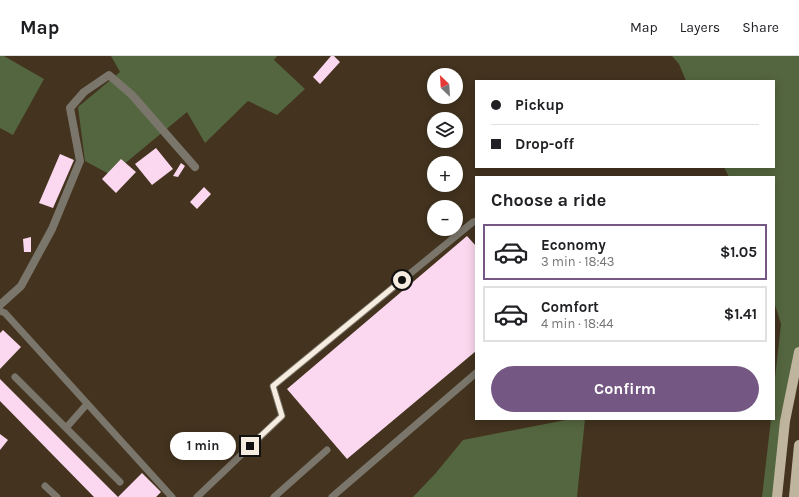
<!DOCTYPE html>
<meta charset="utf-8">
<style>
:root{--surface:#fff;--page:#f6f6f6;--text:#202124;--muted:#757577;--line:#e0e0e0;--accent:#745782}
body{margin:0;font-family:Karla,sans-serif;background:var(--page);color:var(--text);height:100vh;display:flex;flex-direction:column;font-size:15px;white-space:nowrap}
*{box-sizing:border-box;margin:0}
p{font-size:13px;color:var(--muted)}
.icon{flex:none;width:22px;height:22px;fill:none;stroke:currentColor;stroke-width:2;stroke-linecap:round;stroke-linejoin:round}
.map{position:relative;flex:1;overflow:hidden}
.details{position:absolute;left:475px;top:120px;width:300px;height:244px;display:flex;flex-direction:column;background:var(--surface);border-radius:0px;box-shadow:0 2px 10px #0003}
.details>*{flex:none}
.hud{position:absolute;left:475px;top:24px;width:300px;height:88px;border-radius:0px;box-shadow:0 2px 10px #0003;display:grid;align-content:center;height:88px;padding:0 16px;background:var(--surface)}
.needle{width:26px;rotate:335deg}
.fabs{position:absolute;left:427px;top:12px;display:grid;gap:8px}
.fabs a{display:grid;place-items:center;width:36px;height:36px;border-radius:50%;background:var(--surface);box-shadow:0 2px 10px #0003;font-size:20px}
.end{position:absolute;width:18px;height:18px;margin:-9px;border:5px solid #f7ece0;background:#111;box-shadow:0 0 0 2px #111}
.from{border-radius:50%}
.bubble{position:absolute;height:28px;border-radius:14px;background:var(--surface);box-shadow:0 2px 10px #0003;font-size:13px;font-weight:700;line-height:28px;text-align:center}
.hud b{display:flex;align-items:center;gap:14px;height:38px;font-size:15px}
.hud b+b{border-top:1px solid var(--line)}
.hud i{width:10px;height:10px;background:var(--text)}
ul{padding:0;list-style:none}
li{display:flex;align-items:center;gap:12px;height:56px;margin:0 8px 6px;padding:0 8px;border:2px solid var(--line);border-radius:0px}
li div{flex:1}
li b{display:block;font-size:15px}
li em{font-style:normal;font-weight:700}
li.on{border-color:var(--accent)}
li>.icon{width:36px;height:36px;stroke-width:1.5}
h2{padding:0 16px;font-size:18px;line-height:48px}
.primary-button{display:flex;gap:8px;margin-top:auto;padding:8px 16px}
.primary-button a{flex:1;height:46px;border-radius:24px;background:var(--accent);color:#fff;font-size:16px;font-weight:700;line-height:46px;text-align:center}
header{display:flex;align-items:center;gap:24px;box-sizing:border-box;height:56px;padding:0 20px;background:var(--surface);border-bottom:1px solid var(--line)}
header strong{font-size:19px}
nav{display:flex;gap:22px;margin-inline-start:auto;font-size:14px}
.map>svg:first-child{display:block}
.green{fill:#54663f}
.building{fill:#fbd8ef}
.lines{fill:none;stroke-linecap:round;stroke-linejoin:round}
.service{stroke:#7b766b;stroke-width:7}
.minor{stroke:#7b766b;stroke-width:8}
.primary{stroke:#bfb49e;stroke-width:10}
.route{stroke:#f7ece0;stroke-width:5}
</style>
<header>
<strong>Map</strong>
<nav><a>Map</a><a>Layers</a><a>Share</a></nav>
</header>
<div class="map">
<svg width="799" height="441" viewBox="0 0 799 441">
<rect width="100%" height="100%" fill="#43331f"/>
<path class="green" d="M 0,0 L 4,0 L 44,23 L 13,79 L 0,72 Z
M 111,0 L 277,0 L 274,4 L 305,33 L 277,59 L 248,45 L 205,87 L 187,56 L 111,119 L 85,105 L 78,51 L 120,16 Z
M 672,0 L 799,0 L 799,297 L 778,441 L 762,441 L 771,363 L 774,363 L 774,331 L 781,268 L 774,246 L 774,121 L 729,121 L 724,111 L 774,111 L 774,25 L 686,25 L 679,8 Z
M 571,363 L 585,363 L 577,441 L 413,441 L 435,418 L 463,384 Z"/>
<path class="building" d="M 331,0 L 334,0 L 340,6 L 320,28 L 313,21 Z
M 156,92 L 173,113 L 152,129 L 135,108 Z
M 60,98 L 74,104 L 53,152 L 39,147 Z
M 121,103 L 136,116 L 116,137 L 102,123 Z
M 181,107 L 185,110 L 178,121 L 173,120 Z
M 204,131 L 211,138 L 197,153 L 190,146 Z
M 467,180 L 476,190 L 476,295 L 347,403 L 287,333 Z
M 31,181 L 31,196 L 24,196 L 23,183 Z
M 3,274 L 21,291 L 0,313 L 0,277 Z
M 0,323 L 118,441 L 94,441 L 0,345 Z
M 0,378 L 8,384 L 0,394 Z
M 142,417 L 161,436 L 156,441 L 118,441 Z"/>
<g class="lines">
<path class="service" d="M 0,255 L 5,257 L 172,441
M 15,321 L 120,426
M 66,372 L 87,348
M 45,430 L 57,441
M 197,441 L 282,360 L 273,330 L 473,166 L 476,165
M 274,441 L 327,394
M 332,441 L 476,317"/>
<path class="minor" d="M 0,249 L 21,230 L 52,173 L 80,105 L 70,52 L 84,36 L 109,19 L 132,39 L 195,111"/>
<path class="primary" d="M 777,441 L 785,365 L 799,296
M 794,441 L 799,389"/>
</g>
<g class="lines">
<path class="route" d="M 250,390 L 282,360 L 273,330 L 402,224"/>
</g>
</svg>
<div class="fabs">
<a><svg class="needle" viewBox="-14 -14 28 28"><path d="M0-13l5 13h-10z" fill="#e53935"/><path d="M0 13l5-13h-10z" fill="#757577"/></svg></a>
<a><svg class="icon" aria-label="layers" viewBox="0 0 24 24"><path d="M12 4l9 5-9 5-9-5zM3 14l9 5 9-5"/></svg></a>
<a>+</a>
<a>−</a>
</div>
<i class="end from" style="left:402px;top:224px"></i>
<i class="end" style="left:250px;top:390px"></i>
<div class="bubble" style="left:170px;top:376px;width:66px">1 min</div>
<div class="hud">
<b><i class="from"></i>Pickup</b>
<b><i></i>Drop-off</b>
</div>
<section class="details">
<h2>Choose a ride</h2>
<ul>
<li class="on"><svg class="icon" aria-label="car" viewBox="0 0 24 24"><path d="M5 17H2v-5l4-1 3-4h7l3 4 3 1v5h-3M9 17h6M6 11h13"/><circle cx="7" cy="17" r="2"/><circle cx="17" cy="17" r="2"/></svg><div><b>Economy</b><p>3 min · 18:43</p></div><em>$1.05</em></li>
<li><svg class="icon" aria-label="car" viewBox="0 0 24 24"><path d="M5 17H2v-5l4-1 3-4h7l3 4 3 1v5h-3M9 17h6M6 11h13"/><circle cx="7" cy="17" r="2"/><circle cx="17" cy="17" r="2"/></svg><div><b>Comfort</b><p>4 min · 18:44</p></div><em>$1.41</em></li>
</ul>
<div class="primary-button"><a>Confirm</a></div>
</section>
</div>
